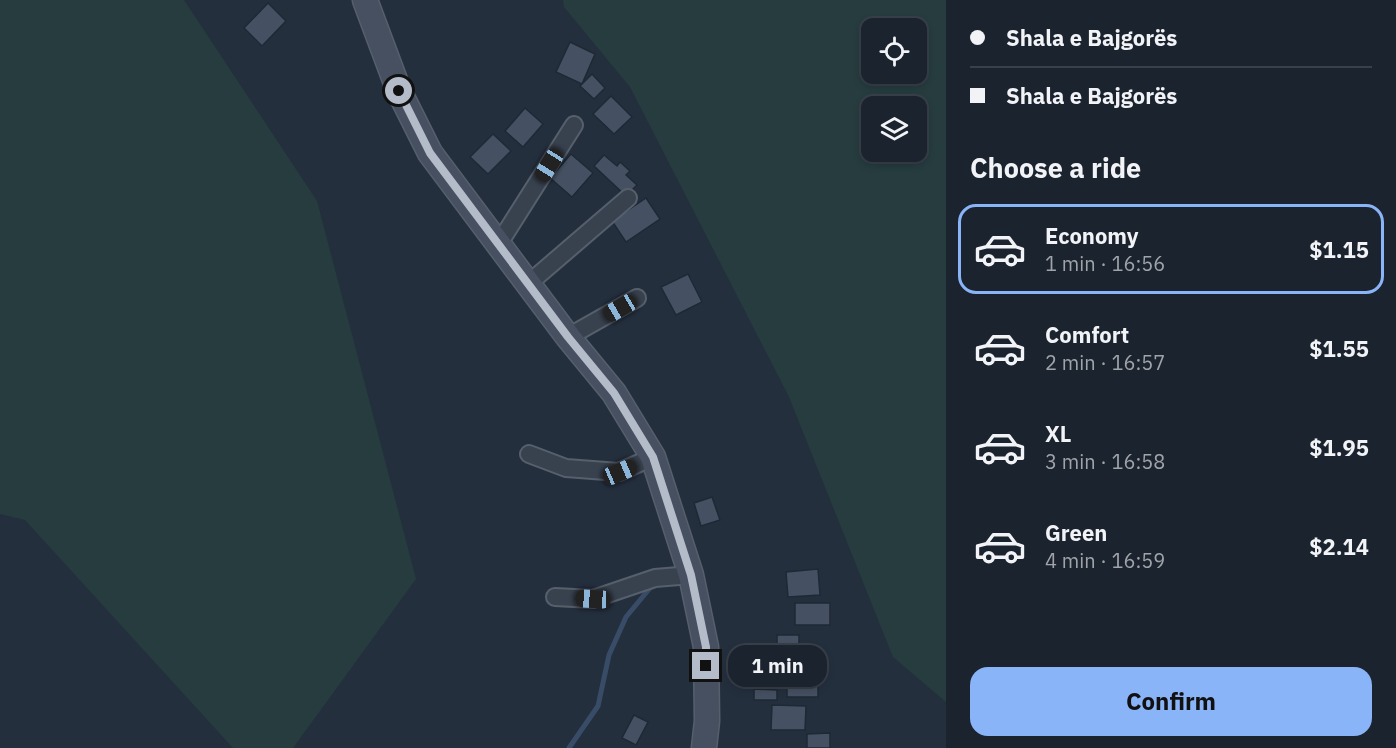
<!DOCTYPE html>
<meta charset="utf-8">
<style>
:root{--surface:#1b232e;--page:#282f3a;--text:#f1f3f6;--muted:#a0a4aa;--line:#39404a;--accent:#8ab4f8}
body{margin:0;font-family:"IBM Plex Sans",sans-serif;background:var(--page);color:var(--text);height:100vh;display:flex;flex-direction:column;font-size:22px;white-space:nowrap}
*{box-sizing:border-box;margin:0}
p{font-size:20px;color:var(--muted)}
.icon{flex:none;width:33px;height:33px;fill:none;stroke:currentColor;stroke-width:2;stroke-linecap:round;stroke-linejoin:round}
.map{position:relative;flex:1;overflow:hidden}
.sheet{display:flex;flex-direction:column;background:var(--surface);width:450px}
.sheet>*{flex:none}
.hud{display:grid;align-content:center;height:132px;padding:0 24px;background:var(--surface)}
.buttons{position:absolute;left:861px;top:18px;display:grid;gap:12px}
.buttons a{display:grid;place-items:center;width:66px;height:66px;border-radius:12px;background:var(--surface);box-shadow:0 3px 9px #0003,0 0 0 2px var(--line);font-size:30px}
.end{position:absolute;width:27px;height:27px;margin:-14px;border:8px solid #b4bcc9;background:#111;box-shadow:0 0 0 3px #111}
.from{border-radius:50%}
.bubble{position:absolute;height:42px;border-radius:18px;background:var(--surface);box-shadow:0 3px 9px #0003,0 0 0 2px var(--line);font-size:20px;font-weight:700;line-height:42px;text-align:center}
.car{position:absolute;width:18px;height:36px;margin:-18px -9px;border-radius:8px;box-shadow:0 0 4px 2px #0007;background:linear-gradient(#222 24%,#8ab4d8 0 40%,#222 0 76%,#8ab4d8 0 86%,#222 0)}
.hud b{display:flex;align-items:center;gap:21px;height:57px;font-size:22px}
.hud b+b{border-top:2px solid var(--line)}
.hud i{width:15px;height:15px;background:var(--text)}
ul{padding:0;list-style:none}
li{display:flex;align-items:center;gap:18px;height:90px;margin:0 12px 9px;padding:0 12px;border:3px solid transparent;border-radius:18px}
li div{flex:1}
li b{display:block;font-size:22px}
li em{font-style:normal;font-weight:700}
li.active{border-color:var(--accent)}
li>.icon{width:54px;height:54px;stroke-width:1.5}
h2{padding:0 24px;font-size:27px;line-height:72px}
.cta{display:flex;gap:12px;margin-top:auto;padding:12px 24px}
.cta a{flex:1;height:69px;border-radius:18px;background:var(--accent);color:#111;font-size:24px;font-weight:700;line-height:69px;text-align:center}
main{display:flex;flex:1;min-height:0}
.map>svg:first-child{display:block}
.green{fill:#263c3f;fill-rule:evenodd}
.lines{fill:none;stroke-linecap:round;stroke-linejoin:round}
.stream{stroke:#394c67;stroke-width:5}
.building{fill:#455162;stroke:#1f2835;stroke-width:1.5}
.minor-casing{stroke:#565f6c;stroke-width:20}
.secondary-casing{stroke:#565f6c;stroke-width:27}
.minor{stroke:#38414e;stroke-width:16}
.secondary{stroke:#465061;stroke-width:24}
.route{stroke:#b4bcc9;stroke-width:8}
</style>
<main>
<div class="map">
<svg width="946" height="748" viewBox="0 0 946 748">
<rect width="100%" height="100%" fill="#242f3e"/>
<path class="green" d="M 0,0 L 184,0 L 317,201 L 416,579 L 293,748 L 233,748 L 25,520 L 0,514 Z
M 563,0 L 946,0 L 946,702 L 893,657 L 789,397 L 630,87 L 564,7 ZM 872,28 L 916,28 L 916,74 L 872,74 ZM 872,106 L 916,106 L 916,152 L 872,152 Z"/>
<g class="lines">
<path class="stream" d="M 569,748 L 598,706 L 609,655 L 626,617 L 650,588"/>
</g>
<path class="building" d="M 268,3 L 286,21 L 262,46 L 244,28 Z
M 570,42 L 595,54 L 582,84 L 556,72 Z
M 592,74 L 605,88 L 594,99 L 580,86 Z
M 611,96 L 632,117 L 614,134 L 593,114 Z
M 525,108 L 543,124 L 523,147 L 505,131 Z
M 493,134 L 511,151 L 488,174 L 470,157 Z
M 571,154 L 593,173 L 572,197 L 550,178 Z
M 604,155 L 617,166 L 620,162 L 630,171 L 626,175 L 637,185 L 626,196 L 594,166 Z
M 646,198 L 660,219 L 626,242 L 612,221 Z
M 688,274 L 702,302 L 676,315 L 661,287 Z
M 712,497 L 720,520 L 701,526 L 694,503 Z
M 818,569 L 820,595 L 788,597 L 786,572 Z
M 795,603 L 830,603 L 830,625 L 795,625 Z
M 777,635 L 799,635 L 799,662 L 777,662 Z
M 787,672 L 818,672 L 818,697 L 787,697 Z
M 754,689 L 777,690 L 777,700 L 754,700 Z
M 772,705 L 806,706 L 805,730 L 771,730 Z
M 634,715 L 648,722 L 636,745 L 622,738 Z
M 830,733 L 830,748 L 807,748 L 807,734 Z"/>
<g class="lines">
<defs>
<path id="minor" d="M 498,245 L 574,125
M 528,284 L 628,198
M 568,337 L 637,298
M 529,454 L 566,468 L 619,472 L 653,457
M 555,597 L 593,599 L 655,578 L 691,575"/>
<path id="secondary" d="M 365,0 L 399,91 L 430,153 L 568,337 L 614,393 L 653,457 L 691,575 L 706,647 L 707,721 L 704,748"/>
</defs>
<use href="#minor" class="minor-casing"/>
<use href="#secondary" class="secondary-casing"/>
<use href="#minor" class="minor"/>
<use href="#secondary" class="secondary"/>
</g>
<g class="lines">
<path class="route" d="M 399,91 L 430,153 L 568,337 L 614,393 L 653,457 L 691,575 L 706,647 L 706,666"/>
</g>
</svg>
<div class="buttons">
<a><svg class="icon" aria-label="locate" viewBox="0 0 24 24"><circle cx="12" cy="12" r="6"/><path d="M12 2v4M12 18v4M2 12h4M18 12h4"/></svg></a>
<a><svg class="icon" aria-label="layers" viewBox="0 0 24 24"><path d="M12 4l9 5-9 5-9-5zM3 14l9 5 9-5"/></svg></a>
</div>
<i class="end from" style="left:399px;top:91px"></i>
<i class="end" style="left:706px;top:666px"></i>
<div class="bubble" style="left:728px;top:645px;width:99px">1 min</div>
<i class="car" style="left:549px;top:165px;rotate:212deg"></i>
<i class="car" style="left:620px;top:308px;rotate:240deg"></i>
<i class="car" style="left:620px;top:472px;rotate:67deg"></i>
<i class="car" style="left:593px;top:599px;rotate:273deg"></i>
</div>
<section class="sheet">
<div class="hud">
<b><i class="from"></i>Shala e Bajgorës</b>
<b><i></i>Shala e Bajgorës</b>
</div>
<h2>Choose a ride</h2>
<ul>
<li class="active"><svg class="icon" aria-label="car" viewBox="0 0 24 24"><path d="M5 17H2v-5l4-1 3-4h7l3 4 3 1v5h-3M9 17h6M6 11h13"/><circle cx="7" cy="17" r="2"/><circle cx="17" cy="17" r="2"/></svg><div><b>Economy</b><p>1 min · 16:56</p></div><em>$1.15</em></li>
<li><svg class="icon" aria-label="car" viewBox="0 0 24 24"><path d="M5 17H2v-5l4-1 3-4h7l3 4 3 1v5h-3M9 17h6M6 11h13"/><circle cx="7" cy="17" r="2"/><circle cx="17" cy="17" r="2"/></svg><div><b>Comfort</b><p>2 min · 16:57</p></div><em>$1.55</em></li>
<li><svg class="icon" aria-label="car" viewBox="0 0 24 24"><path d="M5 17H2v-5l4-1 3-4h7l3 4 3 1v5h-3M9 17h6M6 11h13"/><circle cx="7" cy="17" r="2"/><circle cx="17" cy="17" r="2"/></svg><div><b>XL</b><p>3 min · 16:58</p></div><em>$1.95</em></li>
<li><svg class="icon" aria-label="car" viewBox="0 0 24 24"><path d="M5 17H2v-5l4-1 3-4h7l3 4 3 1v5h-3M9 17h6M6 11h13"/><circle cx="7" cy="17" r="2"/><circle cx="17" cy="17" r="2"/></svg><div><b>Green</b><p>4 min · 16:59</p></div><em>$2.14</em></li>
</ul>
<div class="cta"><a>Confirm</a></div>
</section>
</main>
